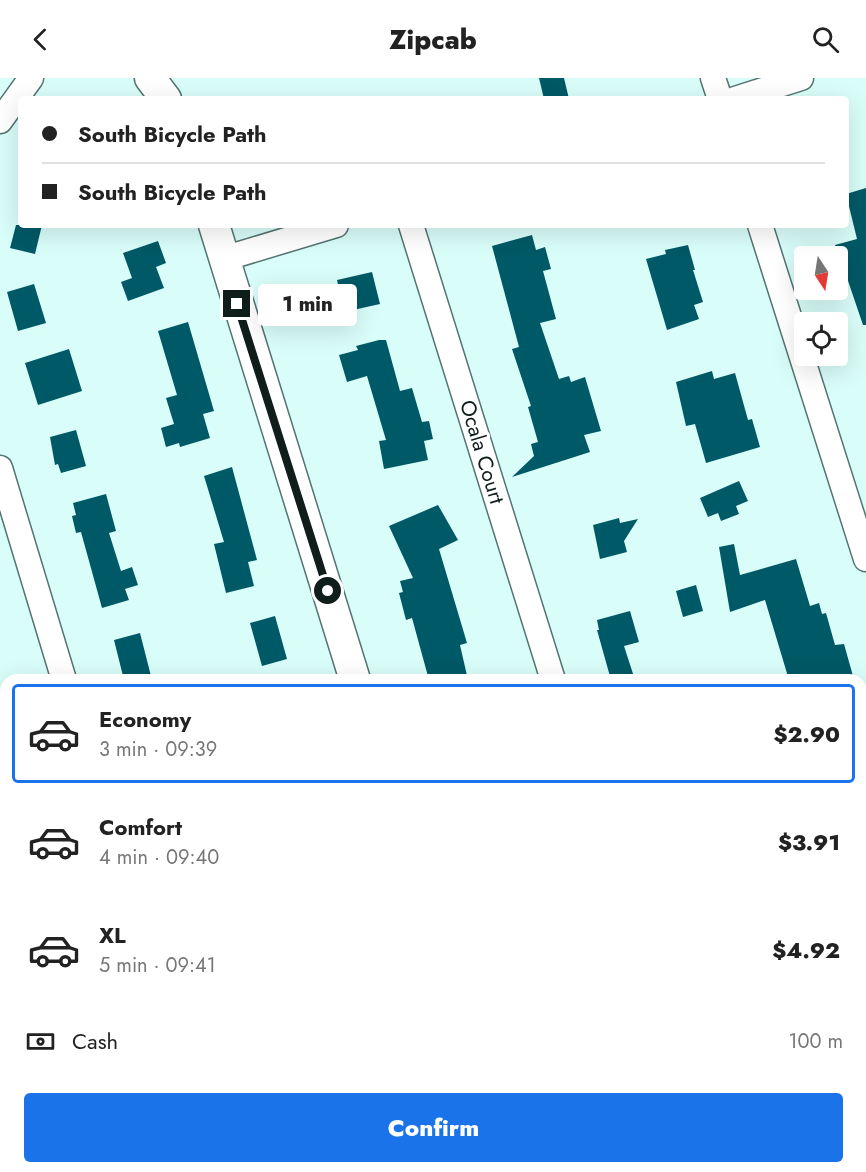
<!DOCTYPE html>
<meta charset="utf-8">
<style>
:root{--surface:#fff;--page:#f6f6f6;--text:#222;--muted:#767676;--line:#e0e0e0;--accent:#1a73e8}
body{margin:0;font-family:Jost,sans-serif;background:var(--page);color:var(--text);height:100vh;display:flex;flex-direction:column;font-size:22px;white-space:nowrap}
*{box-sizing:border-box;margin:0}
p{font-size:20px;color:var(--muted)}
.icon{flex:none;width:33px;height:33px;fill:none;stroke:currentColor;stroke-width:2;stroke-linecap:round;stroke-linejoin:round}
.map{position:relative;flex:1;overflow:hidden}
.drawer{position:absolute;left:0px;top:596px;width:867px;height:500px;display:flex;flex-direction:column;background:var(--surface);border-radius:18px 18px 0 0;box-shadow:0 6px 24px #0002}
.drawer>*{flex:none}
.hud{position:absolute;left:18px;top:18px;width:831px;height:132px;border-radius:6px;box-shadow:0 6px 24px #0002;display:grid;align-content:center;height:132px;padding:0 24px;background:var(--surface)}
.needle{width:39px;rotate:168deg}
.fabs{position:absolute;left:794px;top:168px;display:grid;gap:12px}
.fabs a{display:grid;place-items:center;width:54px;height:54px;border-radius:6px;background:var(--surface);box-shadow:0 6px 24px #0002;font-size:30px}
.end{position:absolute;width:27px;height:27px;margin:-14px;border:8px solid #0f1d1b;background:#fff;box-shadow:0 0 0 3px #fff}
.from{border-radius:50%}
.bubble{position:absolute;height:42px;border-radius:6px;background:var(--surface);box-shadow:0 6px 24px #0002;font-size:20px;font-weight:800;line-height:42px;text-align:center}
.hud b{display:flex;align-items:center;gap:21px;height:57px;font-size:22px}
.hud b+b{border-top:2px solid var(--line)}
.hud i{width:15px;height:15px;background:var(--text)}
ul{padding:10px 0 0;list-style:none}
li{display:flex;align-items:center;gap:18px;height:99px;margin:0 12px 9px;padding:0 12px;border:3px solid transparent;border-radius:6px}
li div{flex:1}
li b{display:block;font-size:22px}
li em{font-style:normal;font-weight:800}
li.active{border-color:var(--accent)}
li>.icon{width:54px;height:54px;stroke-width:1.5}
.pay{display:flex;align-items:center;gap:15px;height:66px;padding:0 24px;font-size:22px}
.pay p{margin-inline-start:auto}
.primary-button{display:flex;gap:12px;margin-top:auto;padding:12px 24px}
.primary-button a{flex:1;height:69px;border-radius:6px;background:var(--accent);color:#fff;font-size:24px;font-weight:800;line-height:69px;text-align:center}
header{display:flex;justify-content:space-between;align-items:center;height:78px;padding:0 24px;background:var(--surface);font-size:27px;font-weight:800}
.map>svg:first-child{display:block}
.green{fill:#bef8be}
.building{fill:#005966}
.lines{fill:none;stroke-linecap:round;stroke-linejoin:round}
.minor-casing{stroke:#547471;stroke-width:27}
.tertiary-casing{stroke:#547471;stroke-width:33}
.path{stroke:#6b8380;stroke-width:4;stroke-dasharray:3 3;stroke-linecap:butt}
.minor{stroke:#fff;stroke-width:24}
.tertiary{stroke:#fff;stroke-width:30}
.route{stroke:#0f1d1b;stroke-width:8}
.labels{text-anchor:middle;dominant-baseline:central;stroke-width:6;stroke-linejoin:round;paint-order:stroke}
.street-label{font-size:21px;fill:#0f1d1b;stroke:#fff}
</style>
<header><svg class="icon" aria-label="back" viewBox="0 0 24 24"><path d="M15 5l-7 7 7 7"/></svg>Zipcab<svg class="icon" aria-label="search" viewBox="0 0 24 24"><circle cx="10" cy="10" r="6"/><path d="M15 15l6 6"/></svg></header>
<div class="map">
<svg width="866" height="1094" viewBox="0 0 866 1094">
<rect width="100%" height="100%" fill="#d9fdf9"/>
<path class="green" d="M 80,1089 L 363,1089 L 365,1094 L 77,1094 Z"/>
<path class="building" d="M 539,0 L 564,0 L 569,21 L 544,21 Z
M 866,110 L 866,247 L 863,247 L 844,191 L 842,192 L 835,167 L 857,161 L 846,116 Z
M 16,147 L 42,147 L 35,176 L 10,170 Z
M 532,157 L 536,172 L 545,169 L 551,191 L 543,193 L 556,241 L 540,245 L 559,301 L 569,298 L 571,304 L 585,299 L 601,353 L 584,357 L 590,374 L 512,399 L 534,378 L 531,366 L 538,364 L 528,329 L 531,328 L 512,271 L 519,269 L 492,168 Z
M 158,163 L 166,185 L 156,189 L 164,210 L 128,223 L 121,204 L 132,200 L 123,175 Z
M 688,167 L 695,192 L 693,192 L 703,224 L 694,227 L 699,241 L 667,252 L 646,181 L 666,176 L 665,172 Z
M 372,194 L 380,226 L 344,234 L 337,202 Z
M 34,206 L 46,245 L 18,253 L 7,214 Z
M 188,244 L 214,333 L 203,336 L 210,360 L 180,369 L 179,365 L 166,369 L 161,350 L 174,346 L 166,320 L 177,317 L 158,253 Z
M 379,262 L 386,262 L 400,313 L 412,310 L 422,344 L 429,343 L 433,361 L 424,363 L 428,382 L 384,391 L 379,363 L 386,362 L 367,298 L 347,304 L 339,277 L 358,272 L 356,268 Z
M 69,271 L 82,313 L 38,327 L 25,285 Z
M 712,293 L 714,301 L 735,295 L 748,342 L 752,341 L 760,369 L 706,385 L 695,346 L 686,348 L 676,304 Z
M 76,352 L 86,388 L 61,395 L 58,386 L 55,387 L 50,359 Z
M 232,389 L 257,482 L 248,484 L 254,508 L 226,515 L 214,466 L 224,464 L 204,398 Z
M 739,403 L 748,423 L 736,428 L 739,436 L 721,443 L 718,435 L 708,439 L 700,420 Z
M 106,416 L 116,453 L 109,455 L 121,493 L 132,489 L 138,507 L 125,511 L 129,522 L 102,530 L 81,454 L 76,455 L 72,438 L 76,437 L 73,425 Z
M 438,427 L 458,462 L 439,471 L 467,565 L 460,567 L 468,602 L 429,602 L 412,540 L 406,542 L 399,515 L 403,514 L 400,503 L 413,500 L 389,448 Z
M 619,440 L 620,445 L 638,441 L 624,463 L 627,474 L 600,481 L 593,447 Z
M 734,466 L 740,497 L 796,481 L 810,528 L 819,525 L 822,536 L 826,535 L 835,567 L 844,566 L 853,598 L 838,602 L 789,602 L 765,522 L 730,534 L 719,469 Z
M 696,507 L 703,533 L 683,539 L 676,513 Z
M 630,533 L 639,564 L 624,568 L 635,602 L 611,602 L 597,552 L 599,552 L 597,542 Z
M 275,538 L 287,581 L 262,588 L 250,545 Z
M 140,555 L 152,602 L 124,602 L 114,562 Z"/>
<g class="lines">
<defs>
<path id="minor" d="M 713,0 L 720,21
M 735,21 L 801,0
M 0,43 L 31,0
M 411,147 L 553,602
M 760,147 L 866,481
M 223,181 L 336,147
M 0,390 L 64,602
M 707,1089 L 708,1094
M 0,1093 L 3,1094
M 61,1094 L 63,1089"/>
<path id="tertiary" d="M 150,0 L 166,21
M 214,147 L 355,602
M 861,887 L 866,876
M 510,1089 L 511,1094
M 770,1094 L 772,1089"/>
</defs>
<use href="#minor" class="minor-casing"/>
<use href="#tertiary" class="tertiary-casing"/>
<path class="path" d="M 127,1094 L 129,1089
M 275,1094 L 276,1089"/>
<use href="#minor" class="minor"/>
<use href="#tertiary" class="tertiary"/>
</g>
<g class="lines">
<path class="route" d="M 237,226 L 328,513"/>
</g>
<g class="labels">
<g class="street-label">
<text transform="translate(482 374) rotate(73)">Ocala Court</text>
</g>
</g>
</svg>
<div class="fabs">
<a><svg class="needle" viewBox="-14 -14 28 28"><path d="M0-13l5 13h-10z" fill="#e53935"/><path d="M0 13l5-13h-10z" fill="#767676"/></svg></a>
<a><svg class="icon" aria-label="locate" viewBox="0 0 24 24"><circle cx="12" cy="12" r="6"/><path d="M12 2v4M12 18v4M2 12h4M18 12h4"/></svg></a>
</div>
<i class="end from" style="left:328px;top:513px"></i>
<i class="end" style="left:237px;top:226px"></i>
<div class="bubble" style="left:258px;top:206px;width:99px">1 min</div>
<div class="hud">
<b><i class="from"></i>South Bicycle Path</b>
<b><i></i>South Bicycle Path</b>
</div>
<section class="drawer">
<ul>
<li class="active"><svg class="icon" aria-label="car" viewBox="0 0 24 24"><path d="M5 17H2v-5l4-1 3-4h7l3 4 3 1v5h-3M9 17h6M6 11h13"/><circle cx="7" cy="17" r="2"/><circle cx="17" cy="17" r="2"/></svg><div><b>Economy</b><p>3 min · 09:39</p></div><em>$2.90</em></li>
<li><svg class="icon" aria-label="car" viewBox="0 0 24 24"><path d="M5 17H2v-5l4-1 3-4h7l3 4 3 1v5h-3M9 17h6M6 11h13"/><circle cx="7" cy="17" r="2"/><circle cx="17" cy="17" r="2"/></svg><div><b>Comfort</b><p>4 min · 09:40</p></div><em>$3.91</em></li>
<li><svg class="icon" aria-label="car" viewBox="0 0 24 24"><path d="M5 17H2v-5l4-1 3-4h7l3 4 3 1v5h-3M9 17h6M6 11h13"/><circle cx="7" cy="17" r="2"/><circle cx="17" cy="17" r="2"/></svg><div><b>XL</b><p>5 min · 09:41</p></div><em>$4.92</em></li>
</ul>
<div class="pay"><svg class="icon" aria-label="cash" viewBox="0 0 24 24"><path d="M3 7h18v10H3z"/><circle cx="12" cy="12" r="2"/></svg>Cash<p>100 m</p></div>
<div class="primary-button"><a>Confirm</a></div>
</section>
</div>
